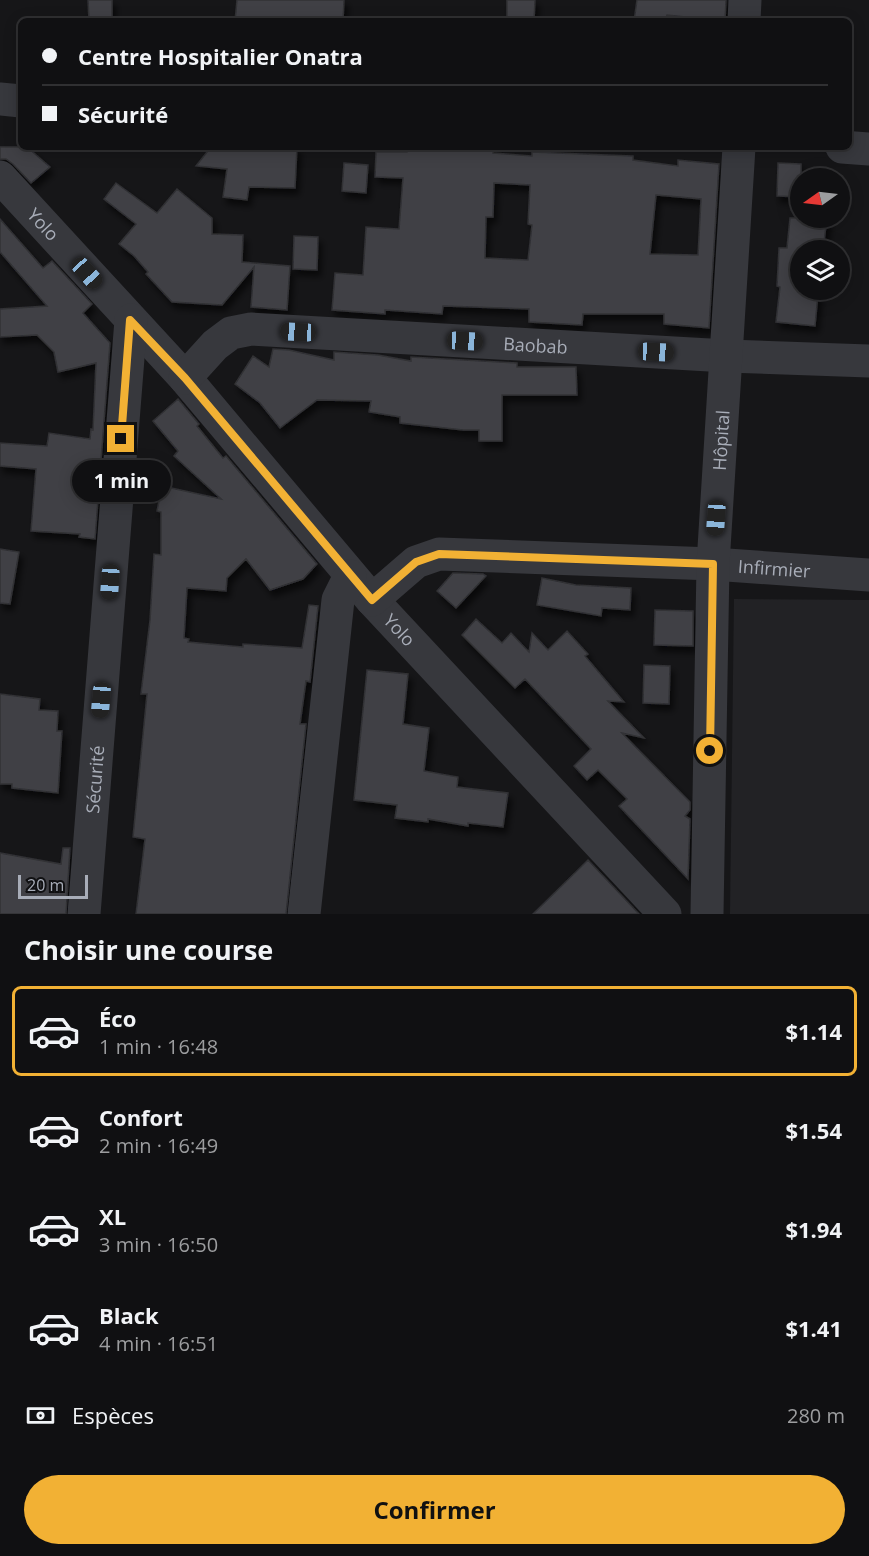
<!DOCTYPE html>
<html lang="fr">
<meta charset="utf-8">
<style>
:root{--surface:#101012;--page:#19191b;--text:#f1f3f6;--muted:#9c9d9f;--line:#303032;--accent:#f2b134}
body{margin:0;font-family:"Open Sans",sans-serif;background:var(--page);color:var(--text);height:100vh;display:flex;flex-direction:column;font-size:22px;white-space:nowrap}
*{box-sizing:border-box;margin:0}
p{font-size:20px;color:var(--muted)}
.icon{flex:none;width:33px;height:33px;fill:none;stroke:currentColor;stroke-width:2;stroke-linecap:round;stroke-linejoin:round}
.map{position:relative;height:914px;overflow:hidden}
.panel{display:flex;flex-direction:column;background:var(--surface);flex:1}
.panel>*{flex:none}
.hud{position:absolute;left:18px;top:18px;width:834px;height:132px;border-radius:9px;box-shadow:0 3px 15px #0003,0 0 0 2px var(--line);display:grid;align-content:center;height:132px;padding:0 24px;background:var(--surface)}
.needle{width:39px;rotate:256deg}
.fabs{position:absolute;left:790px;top:168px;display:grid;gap:12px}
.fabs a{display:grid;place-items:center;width:60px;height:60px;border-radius:50%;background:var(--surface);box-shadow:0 3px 15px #0003,0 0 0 2px var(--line);font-size:30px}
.scale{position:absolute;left:18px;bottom:15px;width:70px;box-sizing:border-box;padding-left:6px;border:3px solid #a8adb8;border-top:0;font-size:16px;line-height:21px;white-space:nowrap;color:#a8adb8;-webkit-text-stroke:4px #111113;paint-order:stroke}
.end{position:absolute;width:27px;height:27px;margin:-14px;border:8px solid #f2b134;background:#111;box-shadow:0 0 0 3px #111}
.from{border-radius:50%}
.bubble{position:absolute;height:42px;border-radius:21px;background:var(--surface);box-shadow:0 3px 15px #0003,0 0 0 2px var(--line);font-size:20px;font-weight:700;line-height:42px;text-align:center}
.car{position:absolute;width:18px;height:36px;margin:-18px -9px;border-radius:8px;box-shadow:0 0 4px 2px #0007;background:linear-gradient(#222 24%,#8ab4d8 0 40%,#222 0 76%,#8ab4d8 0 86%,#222 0)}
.hud b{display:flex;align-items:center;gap:21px;height:57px;font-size:22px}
.hud b+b{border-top:2px solid var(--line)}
.hud i{width:15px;height:15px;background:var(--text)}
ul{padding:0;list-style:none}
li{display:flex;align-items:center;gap:18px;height:90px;margin:0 12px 9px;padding:0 12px;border:3px solid transparent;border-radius:9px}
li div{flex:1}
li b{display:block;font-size:22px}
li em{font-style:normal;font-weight:700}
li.selected{border-color:var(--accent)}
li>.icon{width:54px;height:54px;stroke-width:1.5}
h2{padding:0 24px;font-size:27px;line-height:72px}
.pay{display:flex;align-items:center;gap:15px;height:66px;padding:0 24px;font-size:22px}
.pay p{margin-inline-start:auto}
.action{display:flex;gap:12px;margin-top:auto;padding:12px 24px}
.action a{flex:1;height:69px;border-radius:36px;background:var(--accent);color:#111;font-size:24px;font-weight:700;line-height:69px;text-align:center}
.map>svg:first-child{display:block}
.built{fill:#222225}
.building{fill:#404145;stroke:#303034;stroke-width:1.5;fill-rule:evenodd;filter:url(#shadow)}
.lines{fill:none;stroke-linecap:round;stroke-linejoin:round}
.minor{stroke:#37383d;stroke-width:33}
.route{stroke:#f2b134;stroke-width:8}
.labels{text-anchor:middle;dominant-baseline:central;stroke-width:4.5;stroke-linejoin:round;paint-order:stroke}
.street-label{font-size:18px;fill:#a8adb8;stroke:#111113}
</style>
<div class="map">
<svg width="869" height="914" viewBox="0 0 869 914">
<defs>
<filter id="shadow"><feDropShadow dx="3.5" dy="6" stdDeviation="3" flood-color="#0009"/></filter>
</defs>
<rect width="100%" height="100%" fill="#161618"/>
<path class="built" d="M 734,599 L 869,600 L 869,914 L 730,914 Z"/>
<path class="building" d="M 88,0 L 112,0 L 112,21 L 89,21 Z
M 237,0 L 344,0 L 343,21 L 235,21 Z
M 507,0 L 535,0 L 534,21 L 507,21 Z
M 637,0 L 726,0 L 725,21 L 667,15 L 666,21 L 634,21 Z
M 0,147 L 27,147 L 50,167 L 31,183 L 13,164 L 6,159 L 0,159 Z
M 211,147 L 297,147 L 295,188 L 249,187 L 247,200 L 223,197 L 227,169 L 196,166 Z
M 407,147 L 493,147 L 493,153 L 532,156 L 532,152 L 633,156 L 633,160 L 678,166 L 678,160 L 719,164 L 709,328 L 664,324 L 664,314 L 583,314 L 582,325 L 529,322 L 529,309 L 443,306 L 442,314 L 385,310 L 385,314 L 332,310 L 335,273 L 363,275 L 366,227 L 399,229 L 403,178 L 375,177 L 376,152 L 407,152 ZM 494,183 L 530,185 L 528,224 L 532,225 L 528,260 L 485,258 L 486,217 L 493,217 ZM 656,195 L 701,199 L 698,255 L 650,254 Z
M 344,163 L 368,165 L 366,193 L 342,191 Z
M 778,163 L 801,164 L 801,197 L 777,196 Z
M 116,183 L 157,213 L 177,189 L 212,218 L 212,234 L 243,235 L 242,262 L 290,266 L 287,310 L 251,307 L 254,267 L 222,305 L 172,302 L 146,274 L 148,272 L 134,256 L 119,244 L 136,224 L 104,199 Z
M 790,218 L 827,218 L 823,250 L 801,250 L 801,290 L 810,290 L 810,293 L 818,294 L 815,326 L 776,322 L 780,287 L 777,286 L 779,248 L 787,248 Z
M 0,219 L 43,268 L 52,261 L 92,304 L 83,313 L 110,343 L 95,539 L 79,537 L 80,534 L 31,531 L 36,469 L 0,466 L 0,443 L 47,446 L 49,433 L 90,439 L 91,429 L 93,430 L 96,363 L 58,372 L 54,352 L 37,335 L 0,337 L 0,309 L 47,306 L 0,252 Z
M 294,236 L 318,237 L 317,270 L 293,269 Z
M 273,349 L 289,350 L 334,360 L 334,352 L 378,355 L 411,361 L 411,357 L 517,363 L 517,367 L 576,367 L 577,395 L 502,395 L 502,441 L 479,441 L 479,430 L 463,430 L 400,423 L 400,417 L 369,412 L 371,401 L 317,400 L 280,428 L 260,403 L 235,384 L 253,356 L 269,367 Z
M 178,399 L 199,424 L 197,426 L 223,458 L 226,456 L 317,564 L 303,579 L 270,590 L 246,559 L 227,578 L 226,591 L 187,588 L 184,638 L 189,639 L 188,642 L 243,647 L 243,644 L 302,648 L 309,605 L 318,606 L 310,682 L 306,681 L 300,724 L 306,724 L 286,914 L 136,914 L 145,839 L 133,837 L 147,694 L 141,694 L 150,620 L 154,554 L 161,555 L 161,512 L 157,511 L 162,486 L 221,499 L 174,456 L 178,451 L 153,421 Z
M 0,549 L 19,552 L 10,604 L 0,603 Z
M 453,573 L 483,574 L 486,576 L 456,608 L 437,591 Z
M 542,578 L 576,585 L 631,588 L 630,610 L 602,608 L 601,616 L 537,605 Z
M 655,610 L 693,611 L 693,646 L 654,645 Z
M 476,619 L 502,643 L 511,633 L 529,652 L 532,633 L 548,650 L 567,631 L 588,654 L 585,656 L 624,702 L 608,701 L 644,738 L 622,733 L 690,802 L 690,810 L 685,816 L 690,819 L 688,879 L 619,806 L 627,799 L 598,770 L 587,780 L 574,766 L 591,749 L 525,679 L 515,688 L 462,635 Z
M 644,665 L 670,666 L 669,704 L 643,703 Z
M 367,670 L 408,674 L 403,724 L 429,728 L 424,771 L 458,777 L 457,787 L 508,793 L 503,827 L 468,823 L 468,826 L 428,819 L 428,822 L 395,818 L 397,805 L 354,800 Z
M 0,694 L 40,699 L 39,710 L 58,711 L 57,731 L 62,731 L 58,793 L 12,788 L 12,784 L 0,784 Z
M 63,848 L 70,848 L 66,914 L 0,914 L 0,853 L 61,864 Z
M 588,860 L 639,914 L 533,914 Z"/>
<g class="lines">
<g class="minor">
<path d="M 744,21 L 745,0"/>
<path d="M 0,99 L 21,101"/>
<path d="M 842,147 L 869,149"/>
<path id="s1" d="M 0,177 L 185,378 L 372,600 L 665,914"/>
<path id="s2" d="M 185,378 L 215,345 L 231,333 L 251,329 L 727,356 L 869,361"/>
<path id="s3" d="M 372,600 L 416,562 L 439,554 L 713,564 L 869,575"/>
<path id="s4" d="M 84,914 L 131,320"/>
<path d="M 304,914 L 338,600 L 350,576"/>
<path id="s5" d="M 707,914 L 713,564 L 739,147"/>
</g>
</g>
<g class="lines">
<path class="route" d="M 121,439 L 130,320 L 185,378 L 372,600 L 416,562 L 439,554 L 713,564 L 710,751"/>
</g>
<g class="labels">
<g class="street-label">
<text stroke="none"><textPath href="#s1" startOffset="64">Yolo</textPath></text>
<text stroke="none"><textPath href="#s2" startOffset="370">Baobab</textPath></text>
<text stroke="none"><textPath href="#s5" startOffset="474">Hôpital</textPath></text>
<text stroke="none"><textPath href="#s3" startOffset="418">Infirmier</textPath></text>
<text stroke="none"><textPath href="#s1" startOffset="604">Yolo</textPath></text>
<text stroke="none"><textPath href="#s4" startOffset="135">Sécurité</textPath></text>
</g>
</g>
</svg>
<div class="fabs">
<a><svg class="needle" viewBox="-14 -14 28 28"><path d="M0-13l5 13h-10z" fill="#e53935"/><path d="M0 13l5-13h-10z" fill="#9c9d9f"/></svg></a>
<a><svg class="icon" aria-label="layers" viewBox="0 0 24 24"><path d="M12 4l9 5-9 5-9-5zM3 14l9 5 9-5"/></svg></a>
</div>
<div class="scale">20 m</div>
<i class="end from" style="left:710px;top:751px"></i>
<i class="end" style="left:121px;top:439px"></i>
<div class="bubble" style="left:72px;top:460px;width:99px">1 min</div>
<i class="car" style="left:87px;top:273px;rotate:138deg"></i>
<i class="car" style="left:298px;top:332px;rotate:273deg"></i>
<i class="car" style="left:465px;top:341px;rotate:93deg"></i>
<i class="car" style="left:656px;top:352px;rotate:93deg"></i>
<i class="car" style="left:716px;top:518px;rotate:184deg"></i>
<i class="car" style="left:110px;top:582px;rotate:184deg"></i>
<i class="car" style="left:101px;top:700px;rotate:185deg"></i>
<div class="hud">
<b><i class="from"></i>Centre Hospitalier Onatra</b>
<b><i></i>Sécurité</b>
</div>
</div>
<section class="panel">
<h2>Choisir une course</h2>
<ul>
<li class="selected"><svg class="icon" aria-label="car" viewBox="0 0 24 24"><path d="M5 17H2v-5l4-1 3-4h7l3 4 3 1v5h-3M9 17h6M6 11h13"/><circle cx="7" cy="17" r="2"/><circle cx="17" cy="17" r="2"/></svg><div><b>Éco</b><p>1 min · 16:48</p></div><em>$1.14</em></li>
<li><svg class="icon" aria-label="car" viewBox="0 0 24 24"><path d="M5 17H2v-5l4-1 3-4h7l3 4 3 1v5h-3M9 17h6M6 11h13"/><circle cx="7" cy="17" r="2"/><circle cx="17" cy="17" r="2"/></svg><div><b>Confort</b><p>2 min · 16:49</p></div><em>$1.54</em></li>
<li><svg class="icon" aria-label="car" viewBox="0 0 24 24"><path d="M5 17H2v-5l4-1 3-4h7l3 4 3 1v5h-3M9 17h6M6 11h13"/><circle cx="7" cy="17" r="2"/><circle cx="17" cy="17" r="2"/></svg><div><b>XL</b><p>3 min · 16:50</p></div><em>$1.94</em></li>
<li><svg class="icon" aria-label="car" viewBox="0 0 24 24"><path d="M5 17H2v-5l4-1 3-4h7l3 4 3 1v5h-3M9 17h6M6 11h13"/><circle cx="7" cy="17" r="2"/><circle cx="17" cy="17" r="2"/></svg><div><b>Black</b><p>4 min · 16:51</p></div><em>$1.41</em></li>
</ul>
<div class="pay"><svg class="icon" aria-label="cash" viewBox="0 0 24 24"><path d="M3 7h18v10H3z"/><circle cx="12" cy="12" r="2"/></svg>Espèces<p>280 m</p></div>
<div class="action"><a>Confirmer</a></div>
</section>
